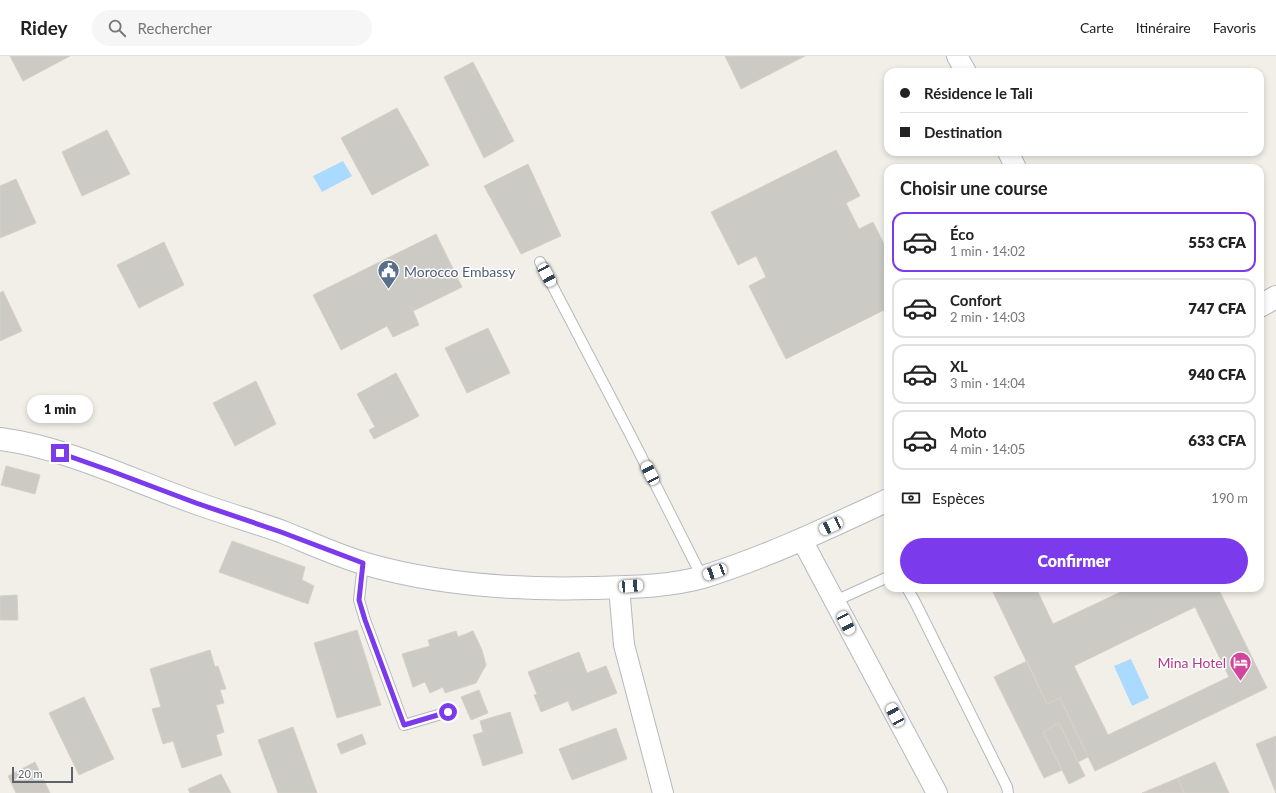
<!DOCTYPE html>
<html lang="fr">
<meta charset="utf-8">
<style>
:root{--surface:#fff;--page:#f6f6f6;--text:#222;--muted:#767676;--line:#e0e0e0;--accent:#7c3aed}
body{margin:0;font-family:Lato,sans-serif;background:var(--page);color:var(--text);height:100vh;display:flex;flex-direction:column;font-size:15px;white-space:nowrap}
*{box-sizing:border-box;margin:0}
p{font-size:13px;color:var(--muted)}
.icon{flex:none;width:22px;height:22px;fill:none;stroke:currentColor;stroke-width:2;stroke-linecap:round;stroke-linejoin:round}
.map{position:relative;flex:1;overflow:hidden}
.panel{position:absolute;left:884px;top:108px;width:380px;height:428px;display:flex;flex-direction:column;background:var(--surface);border-radius:12px;box-shadow:0 2px 6px #0003}
.panel>*{flex:none}
.guide{position:absolute;left:884px;top:12px;width:380px;height:88px;border-radius:12px;box-shadow:0 2px 6px #0003;display:grid;align-content:center;height:88px;padding:0 16px;background:var(--surface)}
.scale{position:absolute;left:12px;bottom:10px;width:61px;box-sizing:border-box;padding-left:4px;border:2px solid #5f6368;border-top:0;font-size:11px;line-height:14px;white-space:nowrap;color:#5f6368;-webkit-text-stroke:3px #fff;paint-order:stroke}
.end{position:absolute;width:18px;height:18px;margin:-9px;border:5px solid #7c3aed;background:#fff;box-shadow:0 0 0 2px #fff}
.from{border-radius:50%}
.bubble{position:absolute;height:28px;border-radius:14px;background:var(--surface);box-shadow:0 2px 6px #0003;font-size:13px;font-weight:800;line-height:28px;text-align:center}
.car{position:absolute;width:12px;height:24px;margin:-12px -6px;border-radius:5px;box-shadow:0 0 3px 1px #0007;background:linear-gradient(#fff 24%,#345 0 40%,#fff 0 76%,#345 0 86%,#fff 0)}
.guide b{display:flex;align-items:center;gap:14px;height:38px;font-size:15px}
.guide b+b{border-top:1px solid var(--line)}
.guide i{width:10px;height:10px;background:var(--text)}
ul{padding:0;list-style:none}
li{display:flex;align-items:center;gap:12px;height:60px;margin:0 8px 6px;padding:0 8px;border:2px solid var(--line);border-radius:12px}
li div{flex:1}
li b{display:block;font-size:15px}
li em{font-style:normal;font-weight:800}
li.current{border-color:var(--accent)}
li>.icon{width:36px;height:36px;stroke-width:1.5}
h2{padding:0 16px;font-size:18px;line-height:48px}
.pay{display:flex;align-items:center;gap:10px;height:44px;padding:0 16px;font-size:15px}
.pay p{margin-inline-start:auto}
.cta{display:flex;gap:8px;margin-top:auto;padding:8px 16px}
.cta a{flex:1;height:46px;border-radius:24px;background:var(--accent);color:#fff;font-size:16px;font-weight:800;line-height:46px;text-align:center}
header{display:flex;align-items:center;gap:24px;box-sizing:border-box;height:56px;padding:0 20px;background:var(--surface);border-bottom:1px solid var(--line)}
header strong{font-size:19px}
nav{display:flex;gap:22px;margin-inline-start:auto;font-size:14px}
.search{width:280px;height:36px;background:var(--page);display:flex;align-items:center;gap:10px;box-sizing:border-box;padding:0 14px;border-radius:22px;color:var(--muted);font-size:15px}
.map>svg:first-child{display:block}
.water{fill:#aadaff}
.building{fill:#cccac5;stroke:#d6d1c6;fill-rule:evenodd}
.lines{fill:none;stroke-linecap:round;stroke-linejoin:round}
.lane-casing{stroke:#b5b8bc;stroke-width:12}
.street-casing{stroke:#b5b8bc;stroke-width:22}
.secondary-casing{stroke:#b6babf;stroke-width:24}
.lane{stroke:#fff;stroke-width:10}
.street{stroke:#fff;stroke-width:20}
.secondary{stroke:#fff;stroke-width:22}
.route{stroke:#7c3aed;stroke-width:5}
.labels{text-anchor:middle;dominant-baseline:central;stroke-width:3;stroke-linejoin:round;paint-order:stroke}
.service-label{font-size:14px;fill:#4e5e75;stroke:#fff;text-anchor:start}
.hotel-label{font-size:14px;fill:#b23c85;stroke:#fff;text-anchor:end}
</style>
<header>
<strong>Ridey</strong>
<div class="search"><svg class="icon" aria-label="search" viewBox="0 0 24 24"><circle cx="10" cy="10" r="6"/><path d="M15 15l6 6"/></svg>Rechercher</div>
<nav><a>Carte</a><a>Itinéraire</a><a>Favoris</a></nav>
</header>
<div class="map">
<svg width="1276" height="737" viewBox="0 0 1276 737">
<rect width="100%" height="100%" fill="#f1efe8"/>
<path class="water" d="M 343,105 L 352,120 L 322,136 L 313,120 Z
M 1131,603 L 1149,642 L 1132,650 L 1114,610 Z"/>
<path class="building" d="M 10,0 L 70,0 L 23,25 Z
M 725,0 L 805,0 L 741,33 Z
M 473,6 L 514,85 L 484,102 L 444,21 Z
M 397,52 L 429,109 L 372,139 L 341,82 Z
M 107,74 L 130,118 L 82,140 L 62,96 Z
M 836,94 L 860,140 L 846,147 L 859,173 L 873,166 L 888,196 L 888,252 L 786,303 L 749,230 L 766,221 L 756,200 L 738,209 L 711,156 Z
M 528,108 L 561,180 L 521,198 L 484,130 Z
M 16,123 L 36,167 L 0,182 L 0,130 Z
M 436,178 L 462,231 L 413,255 L 419,269 L 393,281 L 387,270 L 341,294 L 313,239 Z
M 164,186 L 184,229 L 139,252 L 117,209 Z
M 3,235 L 22,275 L 0,285 L 0,237 Z
M 488,272 L 510,317 L 467,337 L 445,292 Z
M 396,317 L 419,360 L 374,383 L 369,374 L 375,371 L 357,338 Z
M 256,325 L 276,368 L 235,390 L 213,347 Z
M 6,410 L 40,419 L 35,438 L 1,429 Z
M 232,485 L 305,511 L 302,524 L 314,530 L 308,548 L 219,516 Z
M 991,532 L 1036,532 L 1053,568 L 1129,532 L 1218,532 L 1267,632 L 1095,715 L 1060,642 L 1047,648 ZM 1195,551 L 1229,621 L 1108,679 L 1074,610 Z
M 17,539 L 18,564 L 0,564 L 0,540 Z
M 357,574 L 381,649 L 337,662 L 314,587 Z
M 456,575 L 458,581 L 473,575 L 482,594 L 486,609 L 476,627 L 445,637 L 443,631 L 430,637 L 425,626 L 413,631 L 402,598 L 430,590 L 428,584 Z
M 210,594 L 215,611 L 218,610 L 226,633 L 220,634 L 224,647 L 216,649 L 224,676 L 216,679 L 222,699 L 182,712 L 173,685 L 163,688 L 152,653 L 161,651 L 150,613 Z
M 579,596 L 587,617 L 606,610 L 617,637 L 572,655 L 568,645 L 541,656 L 534,639 L 537,638 L 528,616 Z
M 1027,605 L 1047,648 L 1060,642 L 1088,701 L 1078,706 L 1059,667 L 1043,676 L 1062,714 L 1044,722 L 994,621 Z
M 479,634 L 488,657 L 471,664 L 461,641 Z
M 84,641 L 114,703 L 79,719 L 49,657 Z
M 510,656 L 523,697 L 483,710 L 473,679 L 483,676 L 480,665 Z
M 1059,667 L 1085,720 L 1069,728 L 1043,676 Z
M 293,671 L 317,737 L 278,737 L 258,684 Z
M 616,672 L 627,703 L 572,724 L 559,693 Z
M 362,678 L 366,688 L 341,698 L 337,688 Z
M 1276,680 L 1276,737 L 1256,688 Z
M 35,706 L 50,737 L 16,737 L 8,720 Z
M 1215,706 L 1229,737 L 1184,737 L 1178,722 Z
M 221,718 L 231,737 L 190,737 L 188,733 Z
M 1178,722 L 1184,737 L 1142,737 Z"/>
<g class="lines">
<defs>
<path id="lane" d="M 540,206 L 630,378 L 702,521
M 363,507 L 359,544 L 365,564 L 404,669 L 448,656
M 907,532 L 915,546 L 1007,731 L 1008,737
M 835,545 L 888,521"/>
<path id="street" d="M 957,0 L 966,16
M 1008,96 L 1016,112
M 802,484 L 937,737
M 619,531 L 624,589 L 663,737"/>
<path id="secondary" d="M 1260,250 L 1276,241
M 0,383 C 68,392 135,426 199,448 C 227,458 255,466 283,476 C 310,487 338,500 366,508 C 439,529 516,534 592,532 C 629,531 668,531 703,521 C 767,501 828,472 888,444"/>
</defs>
<use href="#lane" class="lane-casing"/>
<use href="#street" class="street-casing"/>
<use href="#secondary" class="secondary-casing"/>
<use href="#lane" class="lane"/>
<use href="#street" class="street"/>
<use href="#secondary" class="secondary"/>
</g>
<g class="lines">
<path class="route" d="M 60,397 L 111,415 L 196,447 L 281,476 L 363,507 L 359,544 L 365,564 L 404,669 L 448,656"/>
</g>
<defs>
<symbol id="civic-pin" viewBox="-11 -11 22 30"><path d="M0 17L-7.5 6A9.5 9.5 0 1 1 7.5 6Z" fill="#5c6f8a" stroke="#fff"/><path d="M-.6-6.5H3V-4.5H.6V-3L4-1V1h2V6H-6V1h2V-1L-.6-3ZM-1.2 2.5V6h2.4V2.5Z" fill="#fff"/></symbol>
<symbol id="hotel-pin" viewBox="-11 -11 22 30"><path d="M0 17L-7.5 6A9.5 9.5 0 1 1 7.5 6Z" fill="#d1479c" stroke="#fff"/><path d="M-6-4.5h1.5V1H6V5H4.5V3h-9V5H-6ZM-4 0a1.8 1.8 0 1 1 3.6 0ZM.5 0V-2.5h3Q6-2.5 6 0Z" fill="#fff"/></symbol>
</defs>
<g fill-rule="evenodd">
<use href="#civic-pin" x="376" y="202" width="25" height="34"/>
<use href="#hotel-pin" x="1228" y="594" width="25" height="34"/>
</g>
<g class="labels">
<g class="service-label">
<text x="404" y="215">Morocco Embassy</text>
</g>
<g class="hotel-label">
<text x="1226" y="606">Mina Hotel</text>
</g>
</g>
</svg>
<div class="scale">20 m</div>
<i class="end from" style="left:448px;top:656px"></i>
<i class="end" style="left:60px;top:397px"></i>
<div class="bubble" style="left:27px;top:339px;width:66px">1 min</div>
<i class="car" style="left:547px;top:219px;rotate:152deg"></i>
<i class="car" style="left:650px;top:417px;rotate:333deg"></i>
<i class="car" style="left:831px;top:470px;rotate:245deg"></i>
<i class="car" style="left:715px;top:516px;rotate:250deg"></i>
<i class="car" style="left:631px;top:530px;rotate:86deg"></i>
<i class="car" style="left:846px;top:567px;rotate:153deg"></i>
<i class="car" style="left:895px;top:659px;rotate:332deg"></i>
<div class="guide">
<b><i class="from"></i>Résidence le Tali</b>
<b><i></i>Destination</b>
</div>
<section class="panel">
<h2>Choisir une course</h2>
<ul>
<li class="current"><svg class="icon" aria-label="car" viewBox="0 0 24 24"><path d="M5 17H2v-5l4-1 3-4h7l3 4 3 1v5h-3M9 17h6M6 11h13"/><circle cx="7" cy="17" r="2"/><circle cx="17" cy="17" r="2"/></svg><div><b>Éco</b><p>1 min · 14:02</p></div><em>553 CFA</em></li>
<li><svg class="icon" aria-label="car" viewBox="0 0 24 24"><path d="M5 17H2v-5l4-1 3-4h7l3 4 3 1v5h-3M9 17h6M6 11h13"/><circle cx="7" cy="17" r="2"/><circle cx="17" cy="17" r="2"/></svg><div><b>Confort</b><p>2 min · 14:03</p></div><em>747 CFA</em></li>
<li><svg class="icon" aria-label="car" viewBox="0 0 24 24"><path d="M5 17H2v-5l4-1 3-4h7l3 4 3 1v5h-3M9 17h6M6 11h13"/><circle cx="7" cy="17" r="2"/><circle cx="17" cy="17" r="2"/></svg><div><b>XL</b><p>3 min · 14:04</p></div><em>940 CFA</em></li>
<li><svg class="icon" aria-label="car" viewBox="0 0 24 24"><path d="M5 17H2v-5l4-1 3-4h7l3 4 3 1v5h-3M9 17h6M6 11h13"/><circle cx="7" cy="17" r="2"/><circle cx="17" cy="17" r="2"/></svg><div><b>Moto</b><p>4 min · 14:05</p></div><em>633 CFA</em></li>
</ul>
<div class="pay"><svg class="icon" aria-label="cash" viewBox="0 0 24 24"><path d="M3 7h18v10H3z"/><circle cx="12" cy="12" r="2"/></svg>Espèces<p>190 m</p></div>
<div class="cta"><a>Confirmer</a></div>
</section>
</div>
